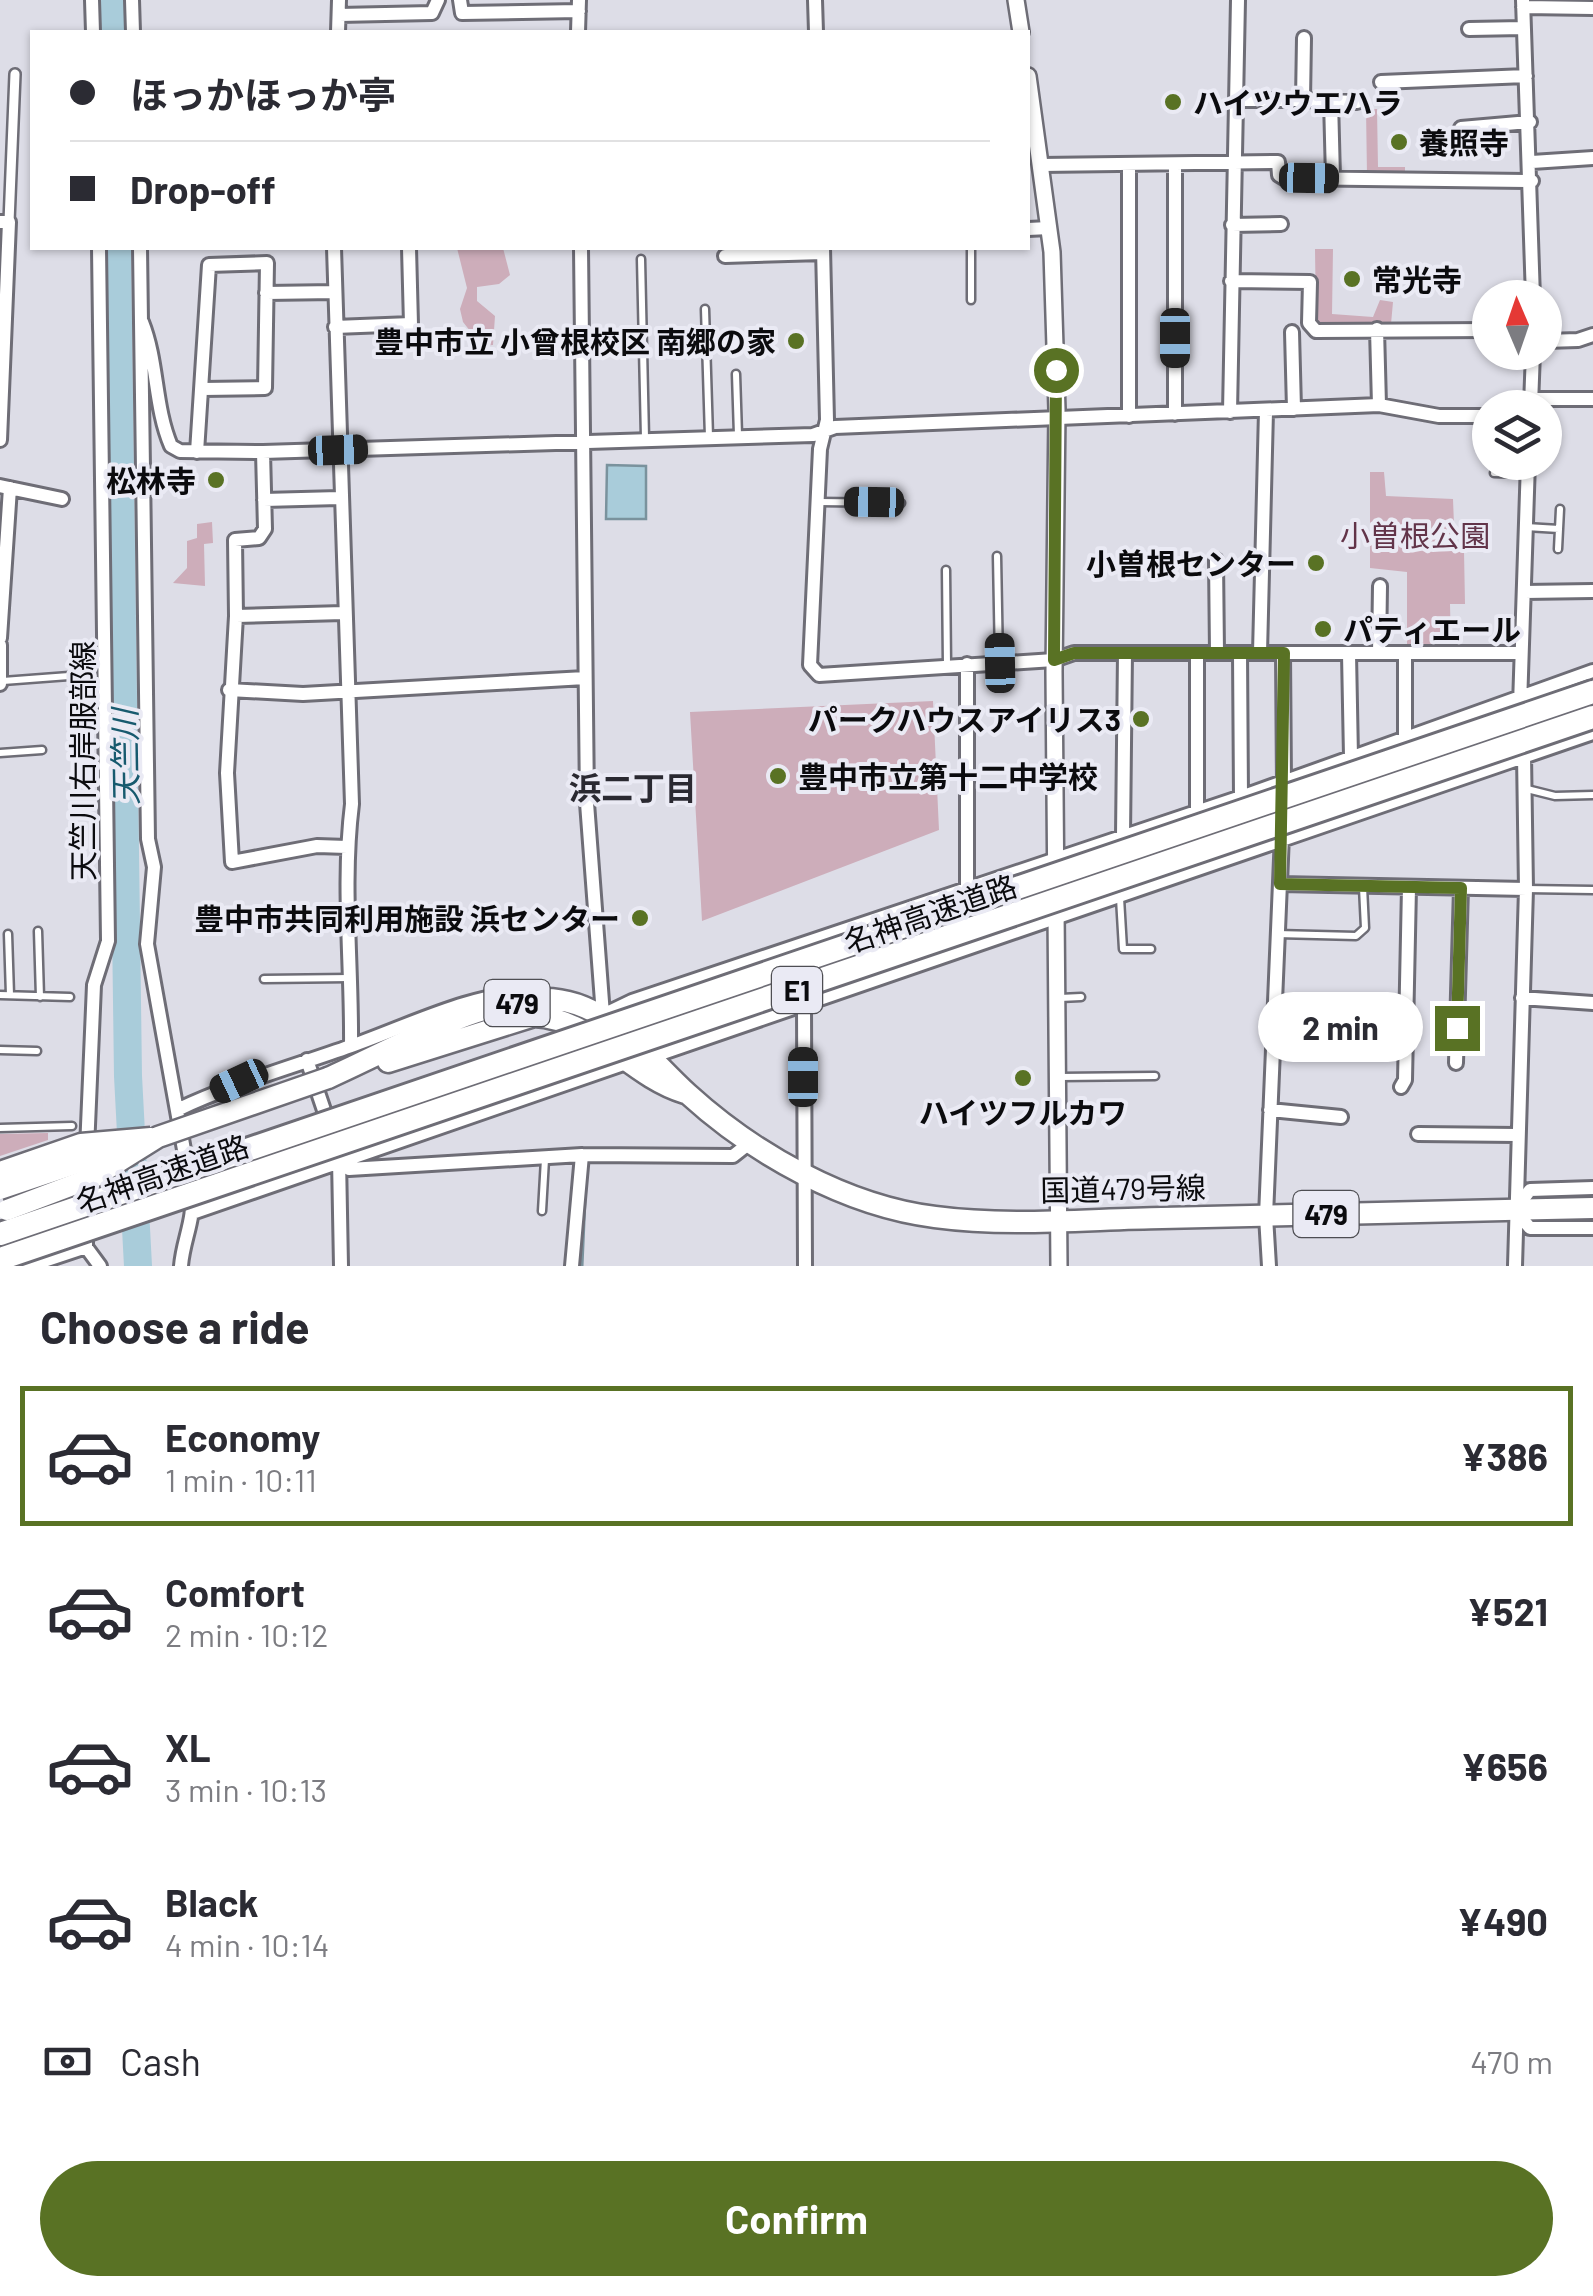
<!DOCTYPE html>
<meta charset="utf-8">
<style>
:root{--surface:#fff;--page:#f7f7f7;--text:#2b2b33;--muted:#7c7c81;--line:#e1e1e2;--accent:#597224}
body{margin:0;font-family:Barlow,"Noto Sans JP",sans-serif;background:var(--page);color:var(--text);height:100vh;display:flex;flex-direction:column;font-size:38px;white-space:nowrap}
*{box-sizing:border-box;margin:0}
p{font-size:32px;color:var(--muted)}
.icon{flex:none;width:55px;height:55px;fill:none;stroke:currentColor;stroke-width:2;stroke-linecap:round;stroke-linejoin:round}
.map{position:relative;height:1266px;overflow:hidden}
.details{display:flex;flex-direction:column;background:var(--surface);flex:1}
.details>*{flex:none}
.guide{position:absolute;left:30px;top:30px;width:1000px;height:220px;border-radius:0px;box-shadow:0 2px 8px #0004;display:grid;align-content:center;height:220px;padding:0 40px;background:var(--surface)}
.needle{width:65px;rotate:358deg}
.fabs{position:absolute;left:1472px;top:280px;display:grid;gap:20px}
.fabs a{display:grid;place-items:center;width:90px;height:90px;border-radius:50%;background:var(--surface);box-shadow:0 2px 8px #0004;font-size:50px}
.end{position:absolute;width:45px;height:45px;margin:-22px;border:12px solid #597224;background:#fff;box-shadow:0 0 0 5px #fff}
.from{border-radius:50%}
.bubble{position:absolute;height:70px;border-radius:35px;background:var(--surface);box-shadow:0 2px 8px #0004;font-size:32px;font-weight:700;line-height:70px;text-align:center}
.car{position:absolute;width:30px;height:60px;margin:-30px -15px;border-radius:12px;box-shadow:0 0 8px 2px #0007;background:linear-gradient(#222 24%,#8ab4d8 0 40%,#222 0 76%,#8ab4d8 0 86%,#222 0)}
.guide b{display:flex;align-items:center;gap:35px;height:95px;font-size:38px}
.guide b+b{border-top:2px solid var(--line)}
.guide i{width:25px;height:25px;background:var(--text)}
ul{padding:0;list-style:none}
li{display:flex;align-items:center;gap:30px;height:140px;margin:0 20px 15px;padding:0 20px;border:5px solid transparent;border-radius:0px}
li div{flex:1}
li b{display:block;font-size:38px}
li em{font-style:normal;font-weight:700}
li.current{border-color:var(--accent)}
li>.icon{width:90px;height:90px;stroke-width:1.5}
h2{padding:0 40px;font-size:45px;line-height:120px}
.pay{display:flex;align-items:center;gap:25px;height:110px;padding:0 40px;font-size:38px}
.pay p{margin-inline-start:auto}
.action{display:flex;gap:20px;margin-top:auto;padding:20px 40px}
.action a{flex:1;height:115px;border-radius:60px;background:var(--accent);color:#fff;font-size:40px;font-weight:700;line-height:115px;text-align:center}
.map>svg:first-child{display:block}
.green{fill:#cdadba}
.water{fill:#a9ccda;stroke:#7a929d;stroke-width:2.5}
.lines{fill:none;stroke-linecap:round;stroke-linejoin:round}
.stream{stroke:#7a929d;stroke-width:5}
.river{stroke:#a9ccda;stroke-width:28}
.service-casing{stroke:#6e6d76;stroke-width:11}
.pedestrian-casing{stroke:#6e6d76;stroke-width:14}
.minor-casing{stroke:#6e6d76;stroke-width:18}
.tertiary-casing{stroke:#6e6d76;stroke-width:20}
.trunk-casing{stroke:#6e6d76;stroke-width:25}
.service{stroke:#fff;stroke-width:6}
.pedestrian{stroke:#fff;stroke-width:9}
.minor{stroke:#fff;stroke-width:12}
.tertiary{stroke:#fff;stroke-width:15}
.trunk{stroke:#fff;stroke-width:20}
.secondary-bridge-casing{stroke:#6e6d76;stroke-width:22;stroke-linecap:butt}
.trunk-bridge-casing{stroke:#6e6d76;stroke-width:25;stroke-linecap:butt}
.motorway-bridge-casing{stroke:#6e6d76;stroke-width:28;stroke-linecap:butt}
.secondary-bridge{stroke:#fff;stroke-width:18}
.trunk-bridge{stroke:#fff;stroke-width:20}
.motorway-bridge{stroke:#fff;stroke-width:22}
.route{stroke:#597224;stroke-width:12}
.poi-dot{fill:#597224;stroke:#eaeaf4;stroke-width:4}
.labels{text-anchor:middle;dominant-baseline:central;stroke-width:8;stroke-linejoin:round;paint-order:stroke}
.shield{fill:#eaeaf4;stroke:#4e4e53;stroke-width:2.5}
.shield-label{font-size:28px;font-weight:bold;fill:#0b0b0e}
.poi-label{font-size:30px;font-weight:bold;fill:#0b0b0e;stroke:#eaeaf4;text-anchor:start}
.park-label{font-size:30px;fill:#623449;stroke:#eaeaf4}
.street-label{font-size:30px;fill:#0b0b0e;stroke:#eaeaf4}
.water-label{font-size:32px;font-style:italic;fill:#175a6e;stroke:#eaeaf4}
.neighbourhood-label{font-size:32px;font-weight:bold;fill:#2a2931;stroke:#eaeaf4}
</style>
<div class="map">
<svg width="1593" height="1266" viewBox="0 0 1593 1266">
<rect width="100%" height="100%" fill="#dddde7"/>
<path class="green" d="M 1366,109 L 1377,109 L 1378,167 L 1405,167 L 1405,174 L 1367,175 Z
M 457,248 L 503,248 L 510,275 L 499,284 L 477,287 L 477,301 L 495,316 L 493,345 L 482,346 L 463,322 L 460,309 L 467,288 Z
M 1315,249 L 1333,249 L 1332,314 L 1373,317 L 1380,300 L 1393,302 L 1391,324 L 1321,327 L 1316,321 Z
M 1370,472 L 1384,472 L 1386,496 L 1453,499 L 1455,551 L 1464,551 L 1465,604 L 1450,604 L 1451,647 L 1407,647 L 1407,572 L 1370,568 Z
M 212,522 L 213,543 L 204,544 L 205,586 L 173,583 L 187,568 L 187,541 L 197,538 L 197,524 Z
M 933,701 L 939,830 L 702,921 L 690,712 Z
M 48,1133 L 48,1140 L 0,1156 L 0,1134 Z"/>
<path class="water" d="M 607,465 L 646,466 L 646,519 L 606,519 Z"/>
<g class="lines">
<path class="stream" d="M 581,1266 L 584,1199"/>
<path class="river" d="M 111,0 L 112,32
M 117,248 L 128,1076 L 138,1266"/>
<defs>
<path id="service" d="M 641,259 L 645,438
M 971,300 L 971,248
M 705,309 L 709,437
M 736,374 L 738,435
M 1494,473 L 1528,474
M 819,502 L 901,503
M 1526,527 L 1559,529
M 1558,549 L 1560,509
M 997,556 L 999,662
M 946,570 L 947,665
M 3,681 L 69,676
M 0,753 L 42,750
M 1527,789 L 1555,796 L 1593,795
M 1526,889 L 1593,890
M 1120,898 L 1123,949 L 1151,949
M 38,931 L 40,997
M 8,934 L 10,995
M 1277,934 L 1356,936 L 1365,928 L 1363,887
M 264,979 L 350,978
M 0,995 L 70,997
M 1060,998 L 1081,997
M 0,1050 L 37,1051
M 1060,1077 L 1155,1076
M 0,1128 L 72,1126
M 542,1211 L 545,1159"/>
<path id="pedestrian" d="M 9,222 L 15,74"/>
<path id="minor" d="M 92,0 L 93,32
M 132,0 L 133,32
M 460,0 L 462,13 L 579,11
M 815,0 L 816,32
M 1523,0 L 1533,298
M 1523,7 L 1593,8
M 339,15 L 432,13 L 438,0
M 1469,29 L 1523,28
M 338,32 L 339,0
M 578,32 L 579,0
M 1381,82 L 1526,76
M 1236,100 L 1303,100 L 1304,38
M 1303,100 L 1357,102
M 1331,100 L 1333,178
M 1461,128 L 1530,122
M 1532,162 L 1593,158
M 1041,165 L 1278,162 L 1279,175 L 1284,178 L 1532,181
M 1175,165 L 1175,414
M 0,222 L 9,222 L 0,440
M 1232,225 L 1281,224
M 1028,229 L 1049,228
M 140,248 L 148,839 L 154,867 L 147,944 L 188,1172
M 334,248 L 352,804 C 342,885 352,965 351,1046
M 581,248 L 587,803 L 603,1015
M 823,248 L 827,420 L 820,449 L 810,665 L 819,675 L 1054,660 L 1074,653 L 1520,653
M 725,256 L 823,253
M 1231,281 L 1310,282 L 1309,323 L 1316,331 L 1490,330
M 266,293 L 335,292
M 142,322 C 158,362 154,406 171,446 L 180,451 L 263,452 L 813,435 L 835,427 L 1379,405 L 1439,416 L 1490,416
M 335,327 L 411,324 L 409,248
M 1377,329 L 1379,405
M 1292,332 L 1294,409
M 1545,341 L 1578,340 L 1593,335
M 1531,399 L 1593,399
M 1531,405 L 1533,352
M 1230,412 L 1238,0
M 1129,416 L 1129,166
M 197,452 L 209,265 L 267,263 L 265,388 L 203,389
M 263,452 L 265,529 L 259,538 L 235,540 L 236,616 L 227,773 L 232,862 L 317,846 L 347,847
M 0,486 L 62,499
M 264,500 L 339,498
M 1216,560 L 1217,653
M 1524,592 L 1593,591
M 236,616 L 343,613
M 0,638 L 10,488
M 0,645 L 0,684
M 1197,653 L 1197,812
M 1240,653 L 1241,797
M 1260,653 L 1266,411
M 1283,653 L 1284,785
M 1379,653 L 1380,586
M 1349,654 L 1351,757
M 229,690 L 303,694 L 585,678
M 1520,705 L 1528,462
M 1405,739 L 1405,654
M 1123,836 L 1125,653
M 1280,884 L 1526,889
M 967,888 L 967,664
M 1522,998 L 1593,1003
M 804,1005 L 805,1266
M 603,1015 L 632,1001 L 1241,797 L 1593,671
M 1273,1039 L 1406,1045
M 651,1057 L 1593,733
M 307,1060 L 329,1125
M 1456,1063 L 1461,888
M 1401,1087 L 1405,1080 L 1409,887
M 177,1110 C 234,1083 292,1067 351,1046 C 413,1024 469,994 536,991
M 1270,1110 L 1341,1117
M 1418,1134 L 1517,1135
M 87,1149 L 94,985 L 108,941 L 99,248
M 339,1159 L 341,1266
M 341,1163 L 349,1169 L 582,1155 L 733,1156 L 752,1141
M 1593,1188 L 1530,1190 L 1515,1210 L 1530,1228 L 1593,1228
M 195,1212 L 626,1063
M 86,1229 L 86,1247 L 100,1266
M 29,1266 L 86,1247
M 181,1266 C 183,1239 196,1218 191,1191
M 572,1266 L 582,1155
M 1269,1266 L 1266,1216 L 1282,835
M 1515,1266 L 1526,889 L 1524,755"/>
<path id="tertiary" d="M 1016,0 L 1021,32
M 1028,76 L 1052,252 L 1057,410 L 1054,672 L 1059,1266"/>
<path id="trunk" d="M 388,1062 L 534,1016 C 594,1019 629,1076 685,1093
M 328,1078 C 389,1051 473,1002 540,999 C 605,996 645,1055 688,1094 C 754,1154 846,1206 935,1217 C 1009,1227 1088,1219 1162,1218 C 1306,1215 1449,1211 1593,1208"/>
</defs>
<use href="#service" class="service-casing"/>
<use href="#pedestrian" class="pedestrian-casing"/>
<use href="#minor" class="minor-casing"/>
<use href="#tertiary" class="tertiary-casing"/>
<use href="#trunk" class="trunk-casing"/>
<use href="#service" class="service"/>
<use href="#pedestrian" class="pedestrian"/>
<use href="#minor" class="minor"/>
<use href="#tertiary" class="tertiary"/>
<use href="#trunk" class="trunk"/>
<defs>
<path id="secondary-bridge" d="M 0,1190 L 137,1144"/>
<path id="trunk-bridge" d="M 0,1172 L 81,1144 L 151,1138
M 7,1210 L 94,1177 L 158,1137 L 328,1078"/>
<path id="motorway-bridge" d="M 0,1234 L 1593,692
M 0,1259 L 1593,717"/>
</defs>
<use href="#secondary-bridge" class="secondary-bridge-casing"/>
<use href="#trunk-bridge" class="trunk-bridge-casing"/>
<use href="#motorway-bridge" class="motorway-bridge-casing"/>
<use href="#secondary-bridge" class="secondary-bridge"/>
<use href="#trunk-bridge" class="trunk-bridge"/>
<use href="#motorway-bridge" class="motorway-bridge"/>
</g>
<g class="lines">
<path class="route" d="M 1056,370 L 1054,660 L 1074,653 L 1284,653 L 1280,884 L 1461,888 L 1457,1028"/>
</g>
<g class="poi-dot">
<circle cx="1173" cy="102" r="10"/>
<circle cx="1399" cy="142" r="10"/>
<circle cx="1352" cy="279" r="10"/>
<circle cx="796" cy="341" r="10"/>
<circle cx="216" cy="480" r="10"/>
<circle cx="1316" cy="563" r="10"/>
<circle cx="1323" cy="629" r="10"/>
<circle cx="1141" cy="719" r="10"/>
<circle cx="778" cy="776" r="10"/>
<circle cx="640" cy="918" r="10"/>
<circle cx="1023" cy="1078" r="10"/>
</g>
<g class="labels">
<g class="shield">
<rect x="772" y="967" width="50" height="46" rx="8"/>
<rect x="484.5" y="980" width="65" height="46" rx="8"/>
<rect x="1293.5" y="1191" width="65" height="46" rx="8"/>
</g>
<g class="shield-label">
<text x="797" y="990">E1</text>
<text x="517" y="1003">479</text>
<text x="1326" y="1214">479</text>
</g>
<g class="poi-label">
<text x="1193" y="102">ハイツウエハラ</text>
<text x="1419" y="142">養照寺</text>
<text x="1372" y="279">常光寺</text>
<text x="776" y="341" text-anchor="end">豊中市立 小曾根校区 南郷の家</text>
<text x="196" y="480" text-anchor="end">松林寺</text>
<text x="1296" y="563" text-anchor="end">小曽根センター</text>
<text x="1343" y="629">パティエール</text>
<text x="1121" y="719" text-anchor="end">パークハウスアイリス3</text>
<text x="798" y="776">豊中市立第十二中学校</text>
<text x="620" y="918" text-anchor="end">豊中市共同利用施設 浜センター</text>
<text x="1023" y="1112" text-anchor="middle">ハイツフルカワ</text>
</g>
<g class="park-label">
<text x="1415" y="535">小曽根公園</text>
</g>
<g class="street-label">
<text transform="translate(82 761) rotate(-90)">天竺川右岸服部線</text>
<text transform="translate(930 913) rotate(-19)">名神高速道路</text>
<text transform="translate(162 1173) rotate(-19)">名神高速道路</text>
<text transform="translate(1123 1188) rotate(-1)">国道479号線</text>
</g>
<g class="water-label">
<text transform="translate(124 757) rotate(-91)">天竺川</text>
</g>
<g class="neighbourhood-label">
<text x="633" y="787">浜二丁目</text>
</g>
</g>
</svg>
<div class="fabs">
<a><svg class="needle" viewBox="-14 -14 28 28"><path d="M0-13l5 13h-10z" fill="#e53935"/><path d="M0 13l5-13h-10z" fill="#7c7c81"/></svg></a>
<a><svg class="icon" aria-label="layers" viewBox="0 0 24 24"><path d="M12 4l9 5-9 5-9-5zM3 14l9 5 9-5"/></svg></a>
</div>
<i class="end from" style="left:1056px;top:370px"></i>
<i class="end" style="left:1457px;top:1028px"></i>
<div class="bubble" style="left:1258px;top:992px;width:165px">2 min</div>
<i class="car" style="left:1309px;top:178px;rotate:91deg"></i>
<i class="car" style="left:1175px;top:338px;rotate:180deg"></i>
<i class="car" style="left:338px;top:450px;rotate:88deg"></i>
<i class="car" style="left:874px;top:502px;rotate:271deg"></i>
<i class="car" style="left:1000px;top:663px;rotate:359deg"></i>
<i class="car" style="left:803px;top:1077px;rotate:0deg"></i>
<i class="car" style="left:239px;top:1081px;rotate:245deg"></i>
<div class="guide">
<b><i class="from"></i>ほっかほっか亭</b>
<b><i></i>Drop-off</b>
</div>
</div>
<section class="details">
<h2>Choose a ride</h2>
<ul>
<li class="current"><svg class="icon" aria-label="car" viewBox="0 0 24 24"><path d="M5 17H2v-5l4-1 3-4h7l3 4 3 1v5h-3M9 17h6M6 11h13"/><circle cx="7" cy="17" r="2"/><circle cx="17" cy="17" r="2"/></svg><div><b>Economy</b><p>1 min · 10:11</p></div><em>¥386</em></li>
<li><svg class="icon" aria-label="car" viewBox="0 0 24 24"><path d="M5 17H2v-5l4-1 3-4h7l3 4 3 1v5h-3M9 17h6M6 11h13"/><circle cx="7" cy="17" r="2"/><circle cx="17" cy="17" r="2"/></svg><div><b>Comfort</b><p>2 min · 10:12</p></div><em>¥521</em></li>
<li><svg class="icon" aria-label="car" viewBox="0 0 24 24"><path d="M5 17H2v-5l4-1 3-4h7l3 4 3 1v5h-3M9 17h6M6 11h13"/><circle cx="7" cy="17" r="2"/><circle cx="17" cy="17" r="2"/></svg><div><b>XL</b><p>3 min · 10:13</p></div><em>¥656</em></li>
<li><svg class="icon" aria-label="car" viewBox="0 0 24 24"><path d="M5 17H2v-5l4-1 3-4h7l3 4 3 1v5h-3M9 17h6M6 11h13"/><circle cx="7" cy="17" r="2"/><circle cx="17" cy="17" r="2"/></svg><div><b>Black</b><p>4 min · 10:14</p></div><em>¥490</em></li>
</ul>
<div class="pay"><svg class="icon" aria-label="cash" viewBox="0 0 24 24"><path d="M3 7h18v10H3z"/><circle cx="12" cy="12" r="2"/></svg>Cash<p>470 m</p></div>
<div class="action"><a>Confirm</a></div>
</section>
